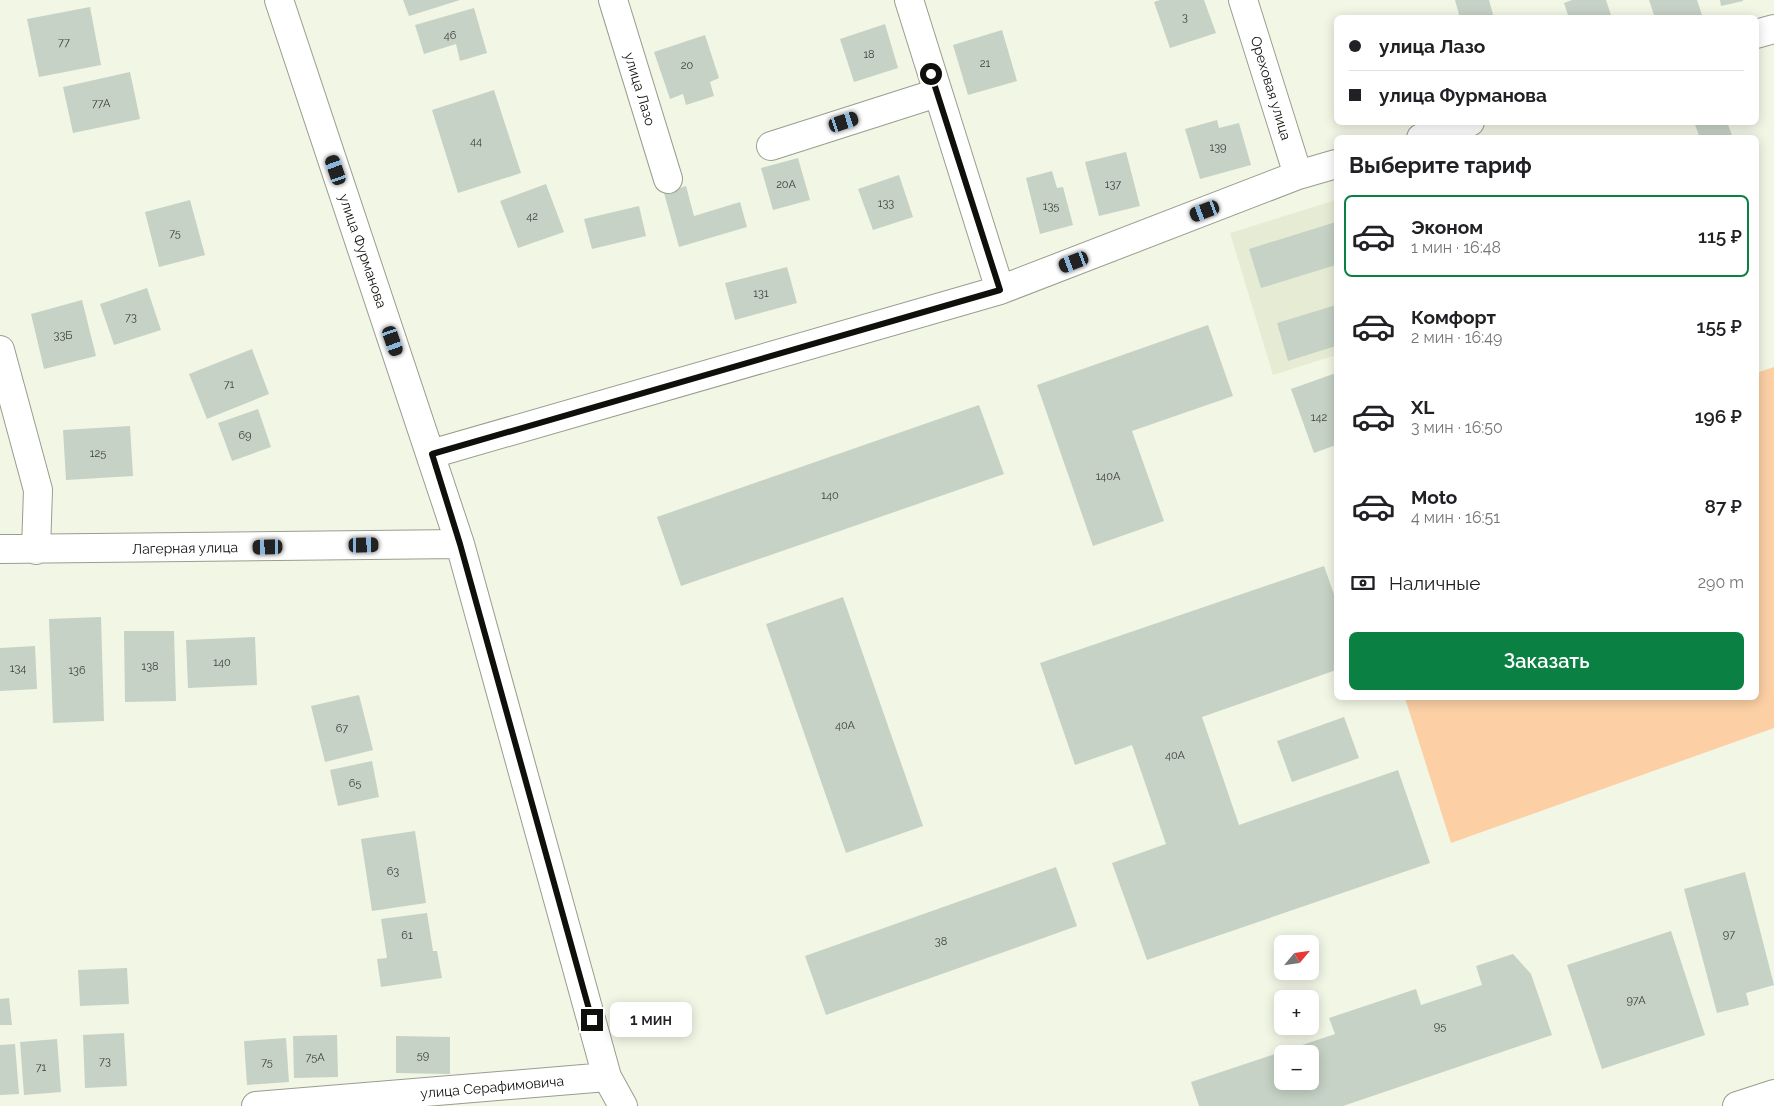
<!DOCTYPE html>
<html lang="ru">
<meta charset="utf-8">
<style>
:root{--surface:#fff;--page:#f6f6f6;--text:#202124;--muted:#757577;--line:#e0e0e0;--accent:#0b8043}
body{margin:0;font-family:Raleway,sans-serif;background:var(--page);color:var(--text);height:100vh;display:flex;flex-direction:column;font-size:19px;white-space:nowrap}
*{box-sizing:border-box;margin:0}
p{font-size:16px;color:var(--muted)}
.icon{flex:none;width:28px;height:28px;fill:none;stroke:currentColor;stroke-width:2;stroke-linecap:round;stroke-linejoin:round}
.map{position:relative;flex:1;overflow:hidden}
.panel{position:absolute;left:1334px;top:135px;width:425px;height:565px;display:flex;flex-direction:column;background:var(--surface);border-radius:8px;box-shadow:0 2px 12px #0003}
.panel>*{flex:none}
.banner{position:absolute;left:1334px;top:15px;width:425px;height:110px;border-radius:8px;box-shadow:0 2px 12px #0003;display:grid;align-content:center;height:110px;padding:0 15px;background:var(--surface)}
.needle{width:32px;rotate:61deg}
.buttons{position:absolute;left:1274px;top:935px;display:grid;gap:10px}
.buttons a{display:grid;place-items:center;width:45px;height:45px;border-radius:8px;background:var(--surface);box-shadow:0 2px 12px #0003;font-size:25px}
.end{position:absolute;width:22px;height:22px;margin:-11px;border:6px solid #0f100b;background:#fff;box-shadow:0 0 0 2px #fff}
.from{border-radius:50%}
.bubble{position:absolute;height:35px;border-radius:8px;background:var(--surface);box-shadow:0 2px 12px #0003;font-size:16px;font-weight:600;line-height:35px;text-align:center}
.car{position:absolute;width:15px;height:30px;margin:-15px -8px;border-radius:6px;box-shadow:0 0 4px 1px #0007;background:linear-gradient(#222 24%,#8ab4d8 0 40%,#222 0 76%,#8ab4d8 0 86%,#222 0)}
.banner b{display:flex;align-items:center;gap:18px;height:48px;font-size:19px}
.banner b+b{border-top:1px solid var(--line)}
.banner i{width:12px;height:12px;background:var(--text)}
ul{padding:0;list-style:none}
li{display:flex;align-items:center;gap:15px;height:82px;margin:0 10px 8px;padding:0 5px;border:2px solid transparent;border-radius:8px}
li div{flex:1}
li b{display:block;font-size:19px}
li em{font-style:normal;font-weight:600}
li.selected{border-color:var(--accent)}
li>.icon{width:45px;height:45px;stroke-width:1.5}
h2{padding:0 15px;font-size:22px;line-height:60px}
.pay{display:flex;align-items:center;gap:12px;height:55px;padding:0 15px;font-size:19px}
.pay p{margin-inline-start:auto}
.primary-button{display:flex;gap:10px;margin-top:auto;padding:10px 15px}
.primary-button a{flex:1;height:58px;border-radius:8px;background:var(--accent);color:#fff;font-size:20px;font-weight:600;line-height:58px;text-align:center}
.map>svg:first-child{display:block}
.built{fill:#e6ecd4}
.green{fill:#fccfa4}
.building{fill:#c6d2c5;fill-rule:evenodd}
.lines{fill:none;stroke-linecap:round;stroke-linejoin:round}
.minor-casing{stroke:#999d8e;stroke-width:30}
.major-casing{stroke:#999d8e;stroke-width:30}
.minor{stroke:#fff;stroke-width:28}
.major{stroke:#fff;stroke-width:28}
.route{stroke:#0f100b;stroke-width:6}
.labels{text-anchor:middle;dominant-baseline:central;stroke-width:4.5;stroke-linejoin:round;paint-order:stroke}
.number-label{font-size:11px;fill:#3d403a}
.street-label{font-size:14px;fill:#0f100b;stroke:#fff}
</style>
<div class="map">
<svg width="1774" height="1106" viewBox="0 0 1774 1106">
<rect width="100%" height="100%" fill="#f2f6e5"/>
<path class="built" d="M 1336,200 L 1336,355 L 1273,375 L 1230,233 Z"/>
<path class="green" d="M 1774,367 L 1774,728 L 1451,843 L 1405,698 L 1756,698 L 1756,373 Z"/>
<path class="building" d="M 403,0 L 460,0 L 409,16 Z
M 1160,0 L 1204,0 L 1216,33 L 1170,48 L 1154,2 Z
M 1455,0 L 1489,0 L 1494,18 L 1460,18 Z
M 1572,0 L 1606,0 L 1612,18 L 1569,18 L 1564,3 Z
M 1649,0 L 1697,0 L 1703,18 L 1655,18 Z
M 1720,0 L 1743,0 L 1743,1 L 1721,6 Z
M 90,7 L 101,65 L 39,77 L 27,19 Z
M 474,8 L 487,53 L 460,61 L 456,44 L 424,54 L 415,25 Z
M 885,24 L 898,68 L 854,82 L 840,39 Z
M 1002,30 L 1017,81 L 968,95 L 953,45 Z
M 705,35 L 719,78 L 710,82 L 714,96 L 686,105 L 683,94 L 670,99 L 654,52 Z
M 130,72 L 140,119 L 73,133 L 63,87 Z
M 494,90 L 521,173 L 458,193 L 432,110 Z
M 1217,120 L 1219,128 L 1239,123 L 1251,165 L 1200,179 L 1185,129 Z
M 1694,122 L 1727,122 L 1733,138 L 1700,138 Z
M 1126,152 L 1140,206 L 1099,216 L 1085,162 Z
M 798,158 L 810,200 L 773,210 L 761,168 Z
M 1052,171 L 1057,188 L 1063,187 L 1073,225 L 1040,234 L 1026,178 Z
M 899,175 L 913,217 L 873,230 L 858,189 Z
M 546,184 L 564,232 L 518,248 L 500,201 Z
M 686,186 L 694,216 L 740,202 L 747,227 L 679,247 L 664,193 Z
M 190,200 L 205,255 L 159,267 L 145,212 Z
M 639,206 L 646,236 L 592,249 L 584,219 Z
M 1336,222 L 1336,265 L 1261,288 L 1249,249 Z
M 787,267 L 797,303 L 735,320 L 725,283 Z
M 147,288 L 161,330 L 114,345 L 100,304 Z
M 82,300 L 96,356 L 44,369 L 31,314 Z
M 1336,305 L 1336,346 L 1288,361 L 1277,323 Z
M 1208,325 L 1233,396 L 1132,431 L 1164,521 L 1093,546 L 1037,385 Z
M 252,349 L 269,394 L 207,419 L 189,374 Z
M 1336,373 L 1336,445 L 1314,453 L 1291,389 Z
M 979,405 L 1004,474 L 681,586 L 657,517 Z
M 258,409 L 271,447 L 232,461 L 218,423 Z
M 130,426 L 133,476 L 66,480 L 63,430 Z
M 1324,566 L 1336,600 L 1336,670 L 1202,717 L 1239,825 L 1398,770 L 1430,863 L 1147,960 L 1112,863 L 1166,844 L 1132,745 L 1075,765 L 1040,663 Z
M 843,597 L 923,826 L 846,853 L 766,624 Z
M 101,617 L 104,721 L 53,723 L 49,619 Z
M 124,631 L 174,631 L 176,701 L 125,702 Z
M 255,637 L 257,685 L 188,688 L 186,640 Z
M 35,646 L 37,689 L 0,691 L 0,648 Z
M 359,695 L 373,750 L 325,762 L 311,706 Z
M 1344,717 L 1359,758 L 1292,782 L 1277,741 Z
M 372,761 L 379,797 L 338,806 L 330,770 Z
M 415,831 L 426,903 L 372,911 L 361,839 Z
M 1056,867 L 1077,926 L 826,1015 L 805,956 Z
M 1745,872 L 1774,985 L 1746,993 L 1749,1005 L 1717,1013 L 1684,889 Z
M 427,913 L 433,951 L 437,951 L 442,978 L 381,987 L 377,959 L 387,958 L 381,919 Z
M 1671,931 L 1705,1035 L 1602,1069 L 1567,965 Z
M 1513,954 L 1531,974 L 1552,1035 L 1343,1106 L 1199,1106 L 1191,1082 L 1335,1034 L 1329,1018 L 1416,989 L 1421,1005 L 1482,985 L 1476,966 ZM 1282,1054 L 1310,1054 L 1310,1081 L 1282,1081 Z
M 127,968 L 129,1004 L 80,1006 L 78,970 Z
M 9,998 L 12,1025 L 0,1025 L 0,999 Z
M 124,1033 L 127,1086 L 85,1088 L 83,1035 Z
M 337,1035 L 338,1077 L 294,1078 L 293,1036 Z
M 396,1036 L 450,1037 L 450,1074 L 396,1073 Z
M 286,1038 L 289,1082 L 247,1085 L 244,1041 Z
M 57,1039 L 61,1092 L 24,1095 L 20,1042 Z
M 15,1044 L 19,1094 L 0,1095 L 0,1045 Z"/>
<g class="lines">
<defs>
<path id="minor" d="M 279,0 L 460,544 L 607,1077 L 623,1106
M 613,0 L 668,179
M 909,0 L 1000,290
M 1243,0 L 1298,175
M 1756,34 L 1774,29
M 1421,138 L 1470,122
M 771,146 L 937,93
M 0,350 L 38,490 L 36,550
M 431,454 L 1000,290 L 1298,175 L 1336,164
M 0,549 L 460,544
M 256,1106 L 607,1077"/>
<path id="major" d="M 1737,1106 L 1774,1094"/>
</defs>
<use href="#minor" class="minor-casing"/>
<use href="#major" class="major-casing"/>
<use href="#minor" class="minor"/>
<use href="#major" class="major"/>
</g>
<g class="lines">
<path class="route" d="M 592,1020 L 460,544 L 432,454 L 1000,290 L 931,74"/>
</g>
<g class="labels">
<g class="number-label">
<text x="1185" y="17">3</text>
<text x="450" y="35">46</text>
<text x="64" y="42">77</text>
<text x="869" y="54">18</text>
<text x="985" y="63">21</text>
<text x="687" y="65">20</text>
<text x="101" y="103">77А</text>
<text x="476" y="141">44</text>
<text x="1218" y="147">139</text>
<text x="786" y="184">20А</text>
<text x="1113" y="184">137</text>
<text x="886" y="203">133</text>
<text x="1051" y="206">135</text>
<text x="532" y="216">42</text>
<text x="175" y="233">75</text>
<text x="761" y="293">131</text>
<text x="131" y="317">73</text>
<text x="63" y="335">33Б</text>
<text x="229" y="384">71</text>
<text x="1319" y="417">142</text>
<text x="245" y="435">69</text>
<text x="98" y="453">125</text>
<text x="1108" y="476">140А</text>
<text x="830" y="495">140</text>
<text x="222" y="662">140</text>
<text x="150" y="666">138</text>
<text x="18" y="668">134</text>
<text x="77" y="670">136</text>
<text x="845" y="725">40А</text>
<text x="342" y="728">67</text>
<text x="1175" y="755">40А</text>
<text x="355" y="783">65</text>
<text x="393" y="871">63</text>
<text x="1729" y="934">97</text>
<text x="407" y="935">61</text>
<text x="941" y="941">38</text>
<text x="1636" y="1000">97А</text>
<text x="1440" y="1026">95</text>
<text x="423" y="1055">59</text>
<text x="315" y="1057">75А</text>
<text x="105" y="1061">73</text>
<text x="267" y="1062">75</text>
<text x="41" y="1067">71</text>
</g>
<g class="street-label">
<text transform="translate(1271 88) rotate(73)">Ореховая улица</text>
<text transform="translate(640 89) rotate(73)">улица Лазо</text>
<text transform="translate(363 251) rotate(71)">улица Фурманова</text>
<text transform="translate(185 548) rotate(-1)">Лагерная улица</text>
<text transform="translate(492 1087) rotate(-5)">улица Серафимовича</text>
</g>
</g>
</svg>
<div class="buttons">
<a><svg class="needle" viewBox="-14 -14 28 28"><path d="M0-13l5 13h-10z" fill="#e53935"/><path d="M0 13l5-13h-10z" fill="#757577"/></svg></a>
<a>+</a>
<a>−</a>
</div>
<i class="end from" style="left:931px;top:74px"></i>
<i class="end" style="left:592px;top:1020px"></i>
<div class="bubble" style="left:610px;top:1002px;width:82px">1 мин</div>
<i class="car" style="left:844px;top:122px;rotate:72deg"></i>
<i class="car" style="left:336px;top:170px;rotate:341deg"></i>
<i class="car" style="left:1205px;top:211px;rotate:249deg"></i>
<i class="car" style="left:1074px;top:262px;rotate:249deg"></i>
<i class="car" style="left:393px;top:341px;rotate:161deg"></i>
<i class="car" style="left:364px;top:545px;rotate:89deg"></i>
<i class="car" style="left:268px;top:547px;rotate:269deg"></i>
<div class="banner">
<b><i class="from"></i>улица Лазо</b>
<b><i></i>улица Фурманова</b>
</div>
<section class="panel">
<h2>Выберите тариф</h2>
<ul>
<li class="selected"><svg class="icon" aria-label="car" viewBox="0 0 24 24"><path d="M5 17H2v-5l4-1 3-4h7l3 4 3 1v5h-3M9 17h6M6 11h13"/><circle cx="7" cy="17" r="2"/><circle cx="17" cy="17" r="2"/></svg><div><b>Эконом</b><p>1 мин · 16:48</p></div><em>115 ₽</em></li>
<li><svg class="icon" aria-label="car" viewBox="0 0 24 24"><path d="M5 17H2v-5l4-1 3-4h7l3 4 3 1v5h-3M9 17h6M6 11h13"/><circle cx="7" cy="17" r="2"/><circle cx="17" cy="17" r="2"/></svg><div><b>Комфорт</b><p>2 мин · 16:49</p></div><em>155 ₽</em></li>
<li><svg class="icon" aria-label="car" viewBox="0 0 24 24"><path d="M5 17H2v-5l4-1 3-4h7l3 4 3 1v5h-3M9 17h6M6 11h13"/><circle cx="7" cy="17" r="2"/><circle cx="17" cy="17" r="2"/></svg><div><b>XL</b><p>3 мин · 16:50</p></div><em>196 ₽</em></li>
<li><svg class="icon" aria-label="car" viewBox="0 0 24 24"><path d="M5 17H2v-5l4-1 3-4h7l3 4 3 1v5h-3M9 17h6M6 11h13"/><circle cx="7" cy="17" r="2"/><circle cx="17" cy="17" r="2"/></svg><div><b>Moto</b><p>4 мин · 16:51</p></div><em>87 ₽</em></li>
</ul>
<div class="pay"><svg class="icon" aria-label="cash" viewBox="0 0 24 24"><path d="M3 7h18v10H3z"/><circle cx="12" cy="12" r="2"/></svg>Наличные<p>290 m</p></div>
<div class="primary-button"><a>Заказать</a></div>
</section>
</div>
